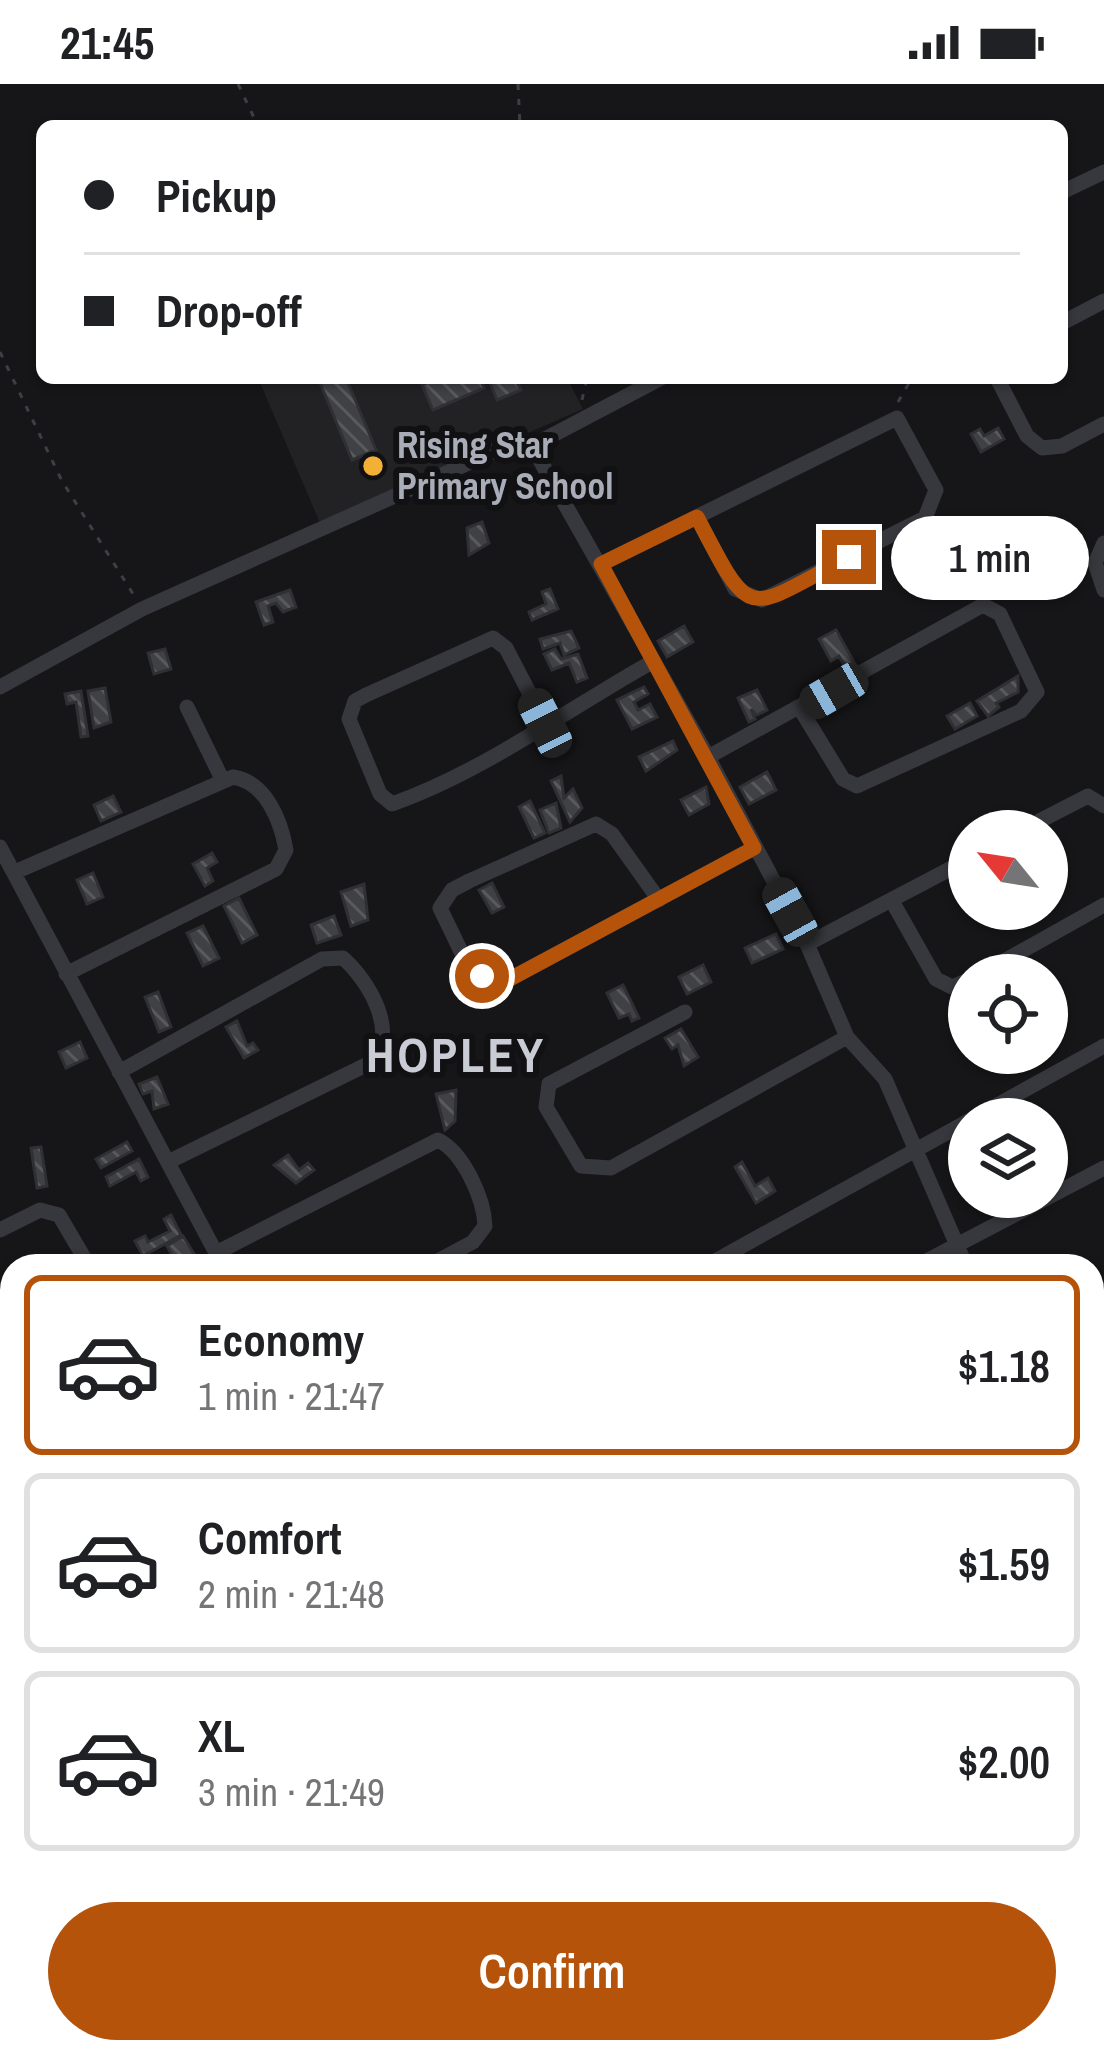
<!DOCTYPE html>
<meta charset="utf-8">
<style>
:root{--surface:#fff;--page:#f2f2f2;--text:#202124;--muted:#757577;--line:#e0e0e0;--accent:#b45309}
body{margin:0;font-family:"Archivo Narrow",sans-serif;background:var(--page);color:var(--text);height:100vh;display:flex;flex-direction:column;font-size:45px;white-space:nowrap}
*{box-sizing:border-box;margin:0}
p{font-size:39px;color:var(--muted)}
.icon{flex:none;width:66px;height:66px;fill:none;stroke:currentColor;stroke-width:2;stroke-linecap:round;stroke-linejoin:round}
.map{position:relative;flex:1;overflow:hidden}
.side{position:absolute;left:0px;top:1170px;width:1104px;height:810px;display:flex;flex-direction:column;background:var(--surface);border-radius:36px 36px 0 0;box-shadow:0 3px 9px #0004}
.side>*{flex:none}
.top-card{position:absolute;left:36px;top:36px;width:1032px;height:264px;border-radius:18px;box-shadow:0 3px 9px #0004;display:grid;align-content:center;height:264px;padding:0 48px;background:var(--surface)}
.needle{width:78px;rotate:300deg}
.tools{position:absolute;left:948px;top:726px;display:grid;gap:24px}
.tools a{display:grid;place-items:center;width:120px;height:120px;border-radius:50%;background:var(--surface);box-shadow:0 3px 9px #0004;font-size:60px}
.end{position:absolute;width:54px;height:54px;margin:-27px;border:15px solid #b45309;background:#fff;box-shadow:0 0 0 6px #fff}
.from{border-radius:50%}
.bubble{position:absolute;height:84px;border-radius:42px;background:var(--surface);box-shadow:0 3px 9px #0004;font-size:39px;font-weight:600;line-height:84px;text-align:center}
.car{position:absolute;width:36px;height:72px;margin:-36px -18px;border-radius:15px;box-shadow:0 0 9px 3px #0007;background:linear-gradient(#222 24%,#8ab4d8 0 40%,#222 0 76%,#8ab4d8 0 86%,#222 0)}
.top-card b{display:flex;align-items:center;gap:42px;height:114px;font-size:45px}
.top-card b+b{border-top:3px solid var(--line)}
.top-card i{width:30px;height:30px;background:var(--text)}
ul{padding:21px 0 0;list-style:none}
li{display:flex;align-items:center;gap:36px;height:180px;margin:0 24px 18px;padding:0 24px;border:6px solid var(--line);border-radius:18px}
li div{flex:1}
li b{display:block;font-size:45px}
li em{font-style:normal;font-weight:600}
li.current{border-color:var(--accent)}
li>.icon{width:108px;height:108px;stroke-width:1.5}
.cta{display:flex;gap:24px;margin-top:auto;padding:24px 48px}
.cta a{flex:1;height:138px;border-radius:72px;background:var(--accent);color:#fff;font-size:48px;font-weight:600;line-height:138px;text-align:center}
.status{display:flex;justify-content:space-between;align-items:center;height:84px;padding:0 60px;background:var(--surface);direction:ltr}
.status svg{height:33px;fill:currentColor}
.map>svg:first-child{display:block}
.built{fill:#222225}
.building{fill:url(#building-back-hatch);stroke:#303034;stroke-width:3}
.lines{fill:none;stroke-linecap:round;stroke-linejoin:round}
.path{stroke:#3d3f44;stroke-width:3;stroke-dasharray:6 9;stroke-linecap:butt}
.street{stroke:#37383d;stroke-width:15}
.secondary{stroke:#45474d;stroke-width:21}
.route{stroke:#b45309;stroke-width:15}
.poi-dot{fill:#f2b134;stroke:#111113;stroke-width:4.5}
.labels{text-anchor:middle;dominant-baseline:central;stroke-width:12;stroke-linejoin:round;paint-order:stroke}
.poi-label{font-size:36px;font-weight:bold;fill:#a8adb8;stroke:#111113;text-anchor:start}
.district-label{font-size:48px;font-weight:bold;letter-spacing:3px;fill:#c9ccd4;stroke:#111113}
</style>
<div class="status"><b>21:45</b><svg viewBox="0 0 49 12"><path d="M0 12V9h3v3zM5 12V6h3v6zM10 12V3h3v9zM15 12V0h3v12zM26 1h20v11H26zM47 4h2v5h-2z"/></svg></div>
<div class="map">
<svg width="1104" height="1980" viewBox="0 0 1104 1980">
<defs>
<pattern id="building-back-hatch" width="6" height="6" patternUnits="userSpaceOnUse" patternTransform="scale(3)"><rect width="6" height="6" fill="#404145"/><path d="M-1 5l2 2M0 0l6 6M5-1l2 2" fill="none" stroke="#595a5e"/></pattern>
</defs>
<rect width="100%" height="100%" fill="#161618"/>
<path class="built" d="M 258,294 L 567,294 L 583,325 L 320,439 Z"/>
<path class="building" d="M 318,294 L 346,294 L 376,366 L 352,376 Z
M 438,294 L 480,294 L 484,304 L 433,326 L 422,301 Z
M 488,294 L 515,294 L 521,306 L 497,316 Z
M 998,344 L 1004,355 L 981,368 L 971,350 L 980,345 L 984,352 Z
M 482,438 L 489,459 L 469,471 L 467,444 Z
M 974,477 L 981,493 L 956,504 L 950,488 Z
M 550,505 L 558,525 L 532,536 L 529,528 L 546,520 L 542,508 Z
M 290,506 L 296,523 L 283,528 L 276,519 L 268,522 L 273,538 L 264,541 L 256,518 Z
M 684,542 L 693,558 L 667,573 L 658,557 Z
M 836,546 L 855,580 L 846,585 L 839,572 L 831,577 L 819,555 Z
M 571,547 L 579,564 L 564,571 L 560,559 L 543,565 L 540,555 Z
M 165,565 L 171,585 L 154,590 L 148,569 Z
M 555,565 L 561,575 L 578,570 L 587,594 L 577,598 L 569,579 L 552,586 L 544,570 Z
M 1018,592 L 1018,608 L 996,619 L 999,623 L 988,632 L 977,617 Z
M 644,603 L 648,610 L 634,618 L 638,626 L 650,620 L 657,633 L 632,645 L 617,616 Z
M 105,604 L 111,638 L 94,644 L 88,607 Z
M 757,606 L 767,626 L 757,631 L 751,625 L 755,635 L 749,638 L 738,614 Z
M 81,607 L 88,652 L 81,653 L 76,618 L 67,620 L 65,610 Z
M 970,619 L 977,632 L 955,645 L 947,632 Z
M 673,657 L 677,666 L 646,687 L 639,673 Z
M 767,688 L 776,706 L 749,720 L 740,703 Z
M 561,692 L 564,714 L 573,705 L 582,724 L 570,738 L 551,697 Z
M 706,703 L 709,720 L 689,731 L 681,716 Z
M 113,712 L 121,728 L 101,737 L 94,721 Z
M 530,717 L 545,749 L 534,754 L 519,723 Z
M 556,719 L 561,744 L 549,749 L 540,726 Z
M 212,769 L 217,778 L 207,784 L 213,797 L 205,802 L 193,780 Z
M 93,789 L 103,813 L 87,820 L 77,796 Z
M 492,799 L 504,823 L 492,829 L 479,806 Z
M 364,800 L 368,836 L 351,842 L 341,808 Z
M 239,814 L 257,851 L 242,859 L 224,822 Z
M 334,832 L 341,851 L 317,859 L 311,841 Z
M 203,842 L 219,874 L 203,882 L 187,849 Z
M 776,850 L 783,865 L 752,879 L 745,864 Z
M 703,881 L 711,898 L 687,910 L 679,893 Z
M 623,901 L 639,934 L 632,937 L 629,930 L 619,934 L 607,909 Z
M 158,908 L 171,943 L 159,948 L 145,913 Z
M 237,937 L 247,962 L 253,959 L 258,966 L 244,974 L 226,943 Z
M 681,945 L 698,973 L 684,982 L 678,961 L 672,965 L 665,954 Z
M 80,958 L 87,974 L 66,984 L 59,968 Z
M 157,993 L 168,1020 L 154,1025 L 152,1007 L 143,1010 L 139,1000 Z
M 456,1006 L 455,1037 L 445,1046 L 436,1010 Z
M 127,1058 L 132,1067 L 101,1084 L 96,1075 Z
M 41,1063 L 47,1102 L 37,1104 L 31,1064 Z
M 288,1071 L 299,1086 L 308,1079 L 314,1086 L 296,1099 L 274,1081 Z
M 139,1075 L 148,1093 L 141,1097 L 136,1088 L 110,1102 L 106,1093 Z
M 742,1078 L 755,1102 L 768,1094 L 775,1107 L 756,1119 L 735,1083 Z
M 171,1131 L 181,1151 L 143,1172 L 135,1157 L 145,1152 L 148,1158 L 170,1147 L 164,1135 Z
M 183,1152 L 199,1178 L 192,1182 L 178,1182 L 167,1162 Z"/>
<g class="lines">
<path class="path" d="M 238,0 L 258,42
M 518,0 L 520,42
M 0,268 L 62,397 L 135,513
M 582,316 L 587,294
M 898,318 L 912,294"/>
<path class="street" d="M 1062,108 L 1104,88
M 1062,239 L 1104,217
M 997,294 L 1027,352 L 1042,364 L 1062,362 L 1104,340
M 532,362 L 708,673 L 807,860 L 847,953 L 885,995 L 966,1182
M 1104,459 L 1095,479 L 1104,506
M 601,480 L 897,334 L 936,406 L 925,434 L 762,516 L 735,505 L 697,433
M 0,603 L 142,525 L 493,368 L 532,362 L 661,294
M 187,623 L 222,695
M 545,639 L 506,564 L 493,554 L 366,611 L 355,617 L 349,635 L 380,710 L 392,720 C 483,688 568,625 652,578
M 708,673 L 983,521 L 1000,530 L 1037,608 L 1021,627 L 857,702 L 843,695 L 801,626
M 1020,747 L 1088,712 L 1104,722
M 0,763 L 223,1182
M 15,788 L 233,693 C 266,698 281,737 286,766 L 276,785 L 66,890
M 659,816 L 612,750 L 596,740 L 469,797 L 452,806 L 440,824 L 470,886 L 495,897 L 510,895 L 754,764
M 892,817 L 936,895 L 952,903 L 969,896
M 807,860 L 969,775
M 979,891 L 1104,821
M 685,928 L 549,1000 L 546,1023 L 581,1082 L 611,1084 L 847,953
M 119,988 L 322,875 L 343,874 C 369,897 399,948 372,978 L 168,1078
M 0,1146 L 40,1126 L 59,1131 L 89,1182
M 216,1169 L 438,1056 C 463,1068 484,1114 485,1142 L 473,1158 L 428,1182
M 706,1182 L 1104,962
M 917,1182 L 1104,1084
M 1092,1212 L 1104,1206
M 0,1236 L 12,1261
M 1092,1326 L 1104,1320
M 1092,1429 L 1104,1452
M 0,1492 L 12,1516
M 0,1540 L 12,1534
M 1092,1568 L 1104,1562
M 0,1641 L 12,1665
M 1092,1693 L 1104,1687
M 0,1910 L 12,1934
M 168,1968 L 174,1980
M 609,1968 L 613,1980
M 0,1972 L 12,1965"/>
<path class="secondary" d="M 1092,1917 L 1104,1913
M 901,1980 L 937,1968"/>
</g>
<g class="lines">
<path class="route" d="M 482,892 L 510,895 L 754,764 L 601,480 L 697,433 C 753,542 746,527 849,473"/>
</g>
<circle class="poi-dot" cx="373" cy="382" r="12"/>
<g class="labels">
<g class="poi-label">
<text x="397" y="361">Rising Star<tspan x="397" dy="41">Primary School</tspan></text>
</g>
<g class="district-label">
<text x="456" y="970">HOPLEY</text>
</g>
</g>
</svg>
<div class="tools">
<a><svg class="needle" viewBox="-14 -14 28 28"><path d="M0-13l5 13h-10z" fill="#e53935"/><path d="M0 13l5-13h-10z" fill="#757577"/></svg></a>
<a><svg class="icon" aria-label="locate" viewBox="0 0 24 24"><circle cx="12" cy="12" r="6"/><path d="M12 2v4M12 18v4M2 12h4M18 12h4"/></svg></a>
<a><svg class="icon" aria-label="layers" viewBox="0 0 24 24"><path d="M12 4l9 5-9 5-9-5zM3 14l9 5 9-5"/></svg></a>
</div>
<i class="end from" style="left:482px;top:892px"></i>
<i class="end" style="left:849px;top:473px"></i>
<div class="bubble" style="left:891px;top:432px;width:198px">1 min</div>
<i class="car" style="left:834px;top:607px;rotate:240deg"></i>
<i class="car" style="left:545px;top:639px;rotate:333deg"></i>
<i class="car" style="left:790px;top:828px;rotate:331deg"></i>
<div class="top-card">
<b><i class="from"></i>Pickup</b>
<b><i></i>Drop-off</b>
</div>
<section class="side">
<ul>
<li class="current"><svg class="icon" aria-label="car" viewBox="0 0 24 24"><path d="M5 17H2v-5l4-1 3-4h7l3 4 3 1v5h-3M9 17h6M6 11h13"/><circle cx="7" cy="17" r="2"/><circle cx="17" cy="17" r="2"/></svg><div><b>Economy</b><p>1 min · 21:47</p></div><em>$1.18</em></li>
<li><svg class="icon" aria-label="car" viewBox="0 0 24 24"><path d="M5 17H2v-5l4-1 3-4h7l3 4 3 1v5h-3M9 17h6M6 11h13"/><circle cx="7" cy="17" r="2"/><circle cx="17" cy="17" r="2"/></svg><div><b>Comfort</b><p>2 min · 21:48</p></div><em>$1.59</em></li>
<li><svg class="icon" aria-label="car" viewBox="0 0 24 24"><path d="M5 17H2v-5l4-1 3-4h7l3 4 3 1v5h-3M9 17h6M6 11h13"/><circle cx="7" cy="17" r="2"/><circle cx="17" cy="17" r="2"/></svg><div><b>XL</b><p>3 min · 21:49</p></div><em>$2.00</em></li>
</ul>
<div class="cta"><a>Confirm</a></div>
</section>
</div>
